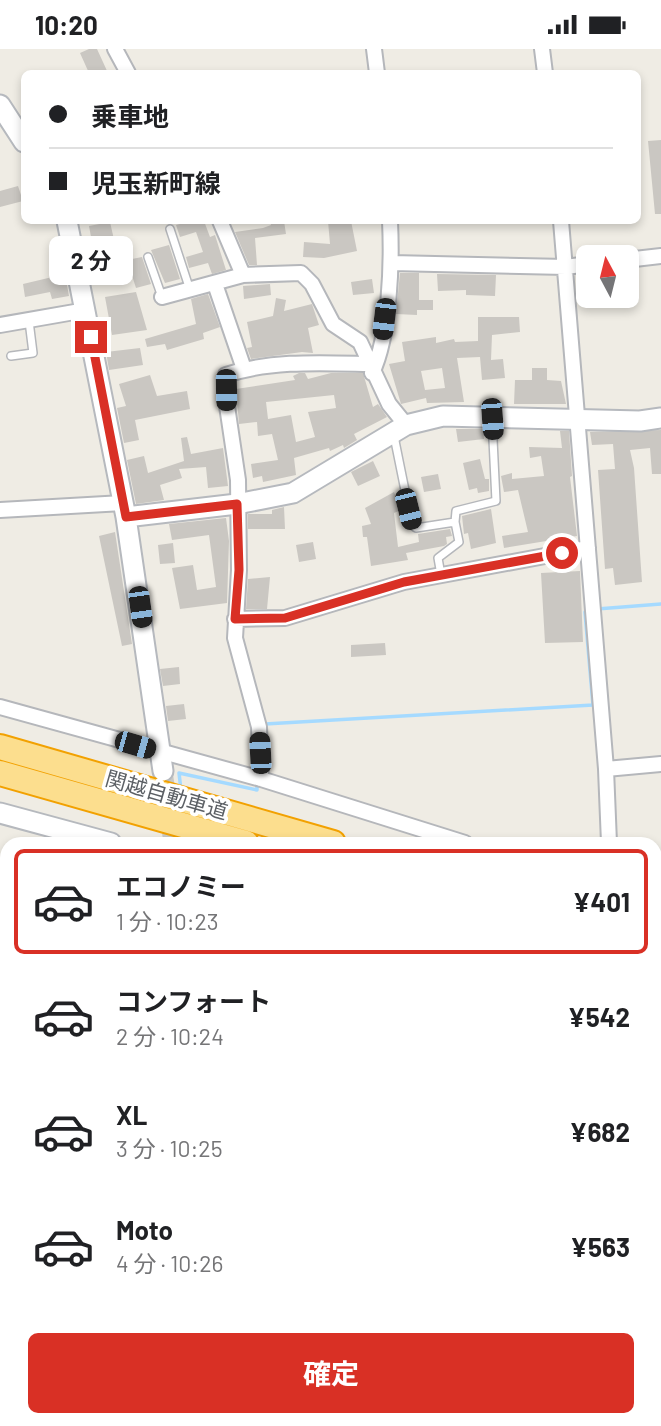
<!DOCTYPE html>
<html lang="ja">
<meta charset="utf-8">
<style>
:root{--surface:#fff;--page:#f6f6f6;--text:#202124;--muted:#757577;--line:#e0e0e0;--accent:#d93025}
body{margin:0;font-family:Barlow,"Noto Sans JP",sans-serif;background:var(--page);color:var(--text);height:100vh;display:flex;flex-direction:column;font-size:26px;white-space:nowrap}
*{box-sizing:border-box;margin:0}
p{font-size:23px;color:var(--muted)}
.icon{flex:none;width:38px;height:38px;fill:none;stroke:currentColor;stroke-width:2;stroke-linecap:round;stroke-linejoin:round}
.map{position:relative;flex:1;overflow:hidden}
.panel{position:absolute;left:0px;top:788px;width:662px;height:590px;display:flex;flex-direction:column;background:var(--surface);border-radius:21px 21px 0 0;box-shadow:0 4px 10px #0003}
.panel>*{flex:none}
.guide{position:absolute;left:21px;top:21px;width:620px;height:154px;border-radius:10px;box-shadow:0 4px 10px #0003;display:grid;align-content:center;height:154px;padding:0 28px;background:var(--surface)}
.needle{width:46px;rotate:353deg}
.tools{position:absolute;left:576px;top:196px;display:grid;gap:14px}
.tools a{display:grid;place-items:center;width:63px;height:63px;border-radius:10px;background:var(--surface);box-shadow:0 4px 10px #0003;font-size:35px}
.end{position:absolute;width:32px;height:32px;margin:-16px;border:9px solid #d93025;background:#fff;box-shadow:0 0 0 4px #fff}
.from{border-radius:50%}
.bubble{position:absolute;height:49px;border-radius:10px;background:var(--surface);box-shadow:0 4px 10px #0003;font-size:23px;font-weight:700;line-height:49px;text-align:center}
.car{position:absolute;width:21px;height:42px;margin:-21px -10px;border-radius:9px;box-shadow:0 0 5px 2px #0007;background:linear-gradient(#222 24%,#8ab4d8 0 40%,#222 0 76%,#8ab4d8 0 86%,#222 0)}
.guide b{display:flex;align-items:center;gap:24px;height:66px;font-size:26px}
.guide b+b{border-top:2px solid var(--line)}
.guide i{width:18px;height:18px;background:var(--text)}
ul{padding:12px 0 0;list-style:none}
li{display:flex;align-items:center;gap:21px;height:105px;margin:0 14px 10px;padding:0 14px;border:4px solid transparent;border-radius:10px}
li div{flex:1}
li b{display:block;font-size:26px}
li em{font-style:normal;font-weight:700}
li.on{border-color:var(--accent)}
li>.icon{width:63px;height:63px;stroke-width:1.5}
.action{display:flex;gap:14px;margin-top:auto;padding:14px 28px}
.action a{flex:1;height:80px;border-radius:10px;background:var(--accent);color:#fff;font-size:28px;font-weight:700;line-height:80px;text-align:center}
.status{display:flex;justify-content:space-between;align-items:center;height:49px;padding:0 35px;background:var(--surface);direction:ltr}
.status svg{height:19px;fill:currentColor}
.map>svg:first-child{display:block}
.green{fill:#c2e6c1}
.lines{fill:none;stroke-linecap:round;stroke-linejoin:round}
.stream{stroke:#a5daff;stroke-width:3.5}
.river{stroke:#a5daff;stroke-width:19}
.building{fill:#cac7c2;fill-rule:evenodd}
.secondary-tunnel{stroke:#cac9c4;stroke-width:19;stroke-dasharray:19 10;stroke-linecap:butt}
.lane-casing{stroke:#b5b7bb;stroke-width:10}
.street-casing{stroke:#b5b7bb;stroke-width:18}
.secondary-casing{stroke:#b6b9be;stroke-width:23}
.highway-casing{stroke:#f2a101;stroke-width:28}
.path{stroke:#9ac7a6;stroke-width:2;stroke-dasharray:7 3.5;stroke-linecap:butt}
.lane{stroke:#fff;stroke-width:7}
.street{stroke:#fff;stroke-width:14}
.secondary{stroke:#fff;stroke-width:19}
.highway{stroke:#fcde8e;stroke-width:24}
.route{stroke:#d93025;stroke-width:9}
.labels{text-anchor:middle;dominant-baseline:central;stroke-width:7;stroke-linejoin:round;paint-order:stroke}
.street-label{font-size:21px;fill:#5c6065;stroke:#fff}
</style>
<div class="status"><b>10:20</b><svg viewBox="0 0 49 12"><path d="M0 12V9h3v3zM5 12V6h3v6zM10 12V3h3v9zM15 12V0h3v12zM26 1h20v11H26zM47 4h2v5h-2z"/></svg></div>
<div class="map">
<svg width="661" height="1377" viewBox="0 0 661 1377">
<rect width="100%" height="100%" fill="#efece4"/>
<path class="green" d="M 654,979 L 661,982 L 661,1262 L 654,1263 Z"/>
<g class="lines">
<path class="stream" d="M 597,560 L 661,555
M 264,678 L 265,675 L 593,656 L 585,563 L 590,562
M 181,741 L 179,724 L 257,741 L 257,733
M 0,865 L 7,865"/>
<path class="river" d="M 654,1279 L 661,1278
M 0,1349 L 7,1349"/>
</g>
<path class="building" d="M 89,0 L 97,0 L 108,24 L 89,24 L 80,4 Z
M 661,91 L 661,165 L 655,165 L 648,92 Z
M 18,137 L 23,152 L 0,158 L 0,142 Z
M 191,172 L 204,172 L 210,188 L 215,186 L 226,221 L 212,225 L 208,214 L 189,219 L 186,208 L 203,203 L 196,183 L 180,188 L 176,176 Z
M 270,172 L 284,172 L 286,185 L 255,189 L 257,216 L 249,216 L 235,183 L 263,179 L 271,176 Z
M 328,172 L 351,172 L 357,202 L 324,209 L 303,208 L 304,193 L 330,195 Z
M 110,173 L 115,195 L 122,193 L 126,204 L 102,212 L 96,192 L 92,193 L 89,177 Z
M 169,196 L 180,230 L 165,234 L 151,201 Z
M 142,208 L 151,235 L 136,239 L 127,211 Z
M 400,224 L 419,224 L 419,251 L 433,251 L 433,261 L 417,261 L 417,266 L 396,265 Z
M 65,225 L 69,247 L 52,250 L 50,243 L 25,248 L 23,235 Z
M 437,225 L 496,226 L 495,247 L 466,246 L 466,241 L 438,242 Z
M 372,230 L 374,244 L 353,246 L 351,233 Z
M 270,235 L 271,246 L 244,250 L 243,237 Z
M 136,243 L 147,281 L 112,286 L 105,248 Z
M 208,245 L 220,278 L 203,284 L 204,290 L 167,301 L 165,295 L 147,298 L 145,290 L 196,275 L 191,250 Z
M 276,249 L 286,251 L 284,262 L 312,255 L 319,276 L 308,279 L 313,304 L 302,303 L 251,310 L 247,299 L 252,298 L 247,273 L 273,267 Z
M 478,268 L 519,268 L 520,283 L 492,286 L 491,311 L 503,310 L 505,329 L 482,331 L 480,308 L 457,309 L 464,353 L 427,354 L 426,349 L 401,355 L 389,315 L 405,312 L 402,293 L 436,288 L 436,294 L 454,290 L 455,293 L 478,292 ZM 442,319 L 445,339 L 425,341 L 421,322 Z
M 140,299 L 143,316 L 109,321 L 106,303 Z
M 532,319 L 547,319 L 547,331 L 561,332 L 566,355 L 514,355 L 515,331 L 532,331 Z
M 299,324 L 305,324 L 308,330 L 331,324 L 363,324 L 373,358 L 378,355 L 387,368 L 354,385 L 357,391 L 344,399 L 343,396 L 330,402 L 329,399 L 294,409 L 296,426 L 263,433 L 262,427 L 253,429 L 251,415 L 278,411 L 272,385 L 258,387 L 257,373 L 239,375 L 236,340 L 295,331 L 293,327 ZM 334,346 L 336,359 L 308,363 L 315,388 L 296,393 L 291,366 L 268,370 L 266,353 Z
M 150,326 L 157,347 L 187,342 L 190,360 L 135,371 L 139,391 L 124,394 L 117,359 L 126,357 L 119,335 Z
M 456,380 L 483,380 L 484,390 L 458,393 Z
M 661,381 L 661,425 L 652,425 L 650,399 L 630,401 L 634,419 L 642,533 L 615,536 L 613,519 L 605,520 L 598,421 L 615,420 L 613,395 L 592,396 L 590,383 Z
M 560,382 L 569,382 L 572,427 L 570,428 L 577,487 L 504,499 L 502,487 L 528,483 L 518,441 L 504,443 L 501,427 L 512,424 L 512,430 L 544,427 L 541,407 L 530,409 L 529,398 L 562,399 Z
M 187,388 L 191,405 L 223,399 L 228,437 L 208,439 L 206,418 L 179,420 L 182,429 L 160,436 L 164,451 L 136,455 L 127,411 L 144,407 L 148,424 L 184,412 L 181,389 Z
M 480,410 L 485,430 L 489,430 L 489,442 L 478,444 L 477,439 L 469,441 L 463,414 Z
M 373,412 L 380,427 L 358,437 L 351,423 Z
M 438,425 L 441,440 L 424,443 L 421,428 Z
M 394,443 L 401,461 L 394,464 L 398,498 L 419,493 L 418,485 L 450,480 L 452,487 L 446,488 L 447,495 L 444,497 L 406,504 L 408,511 L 371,517 L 367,488 L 363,488 L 362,477 L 371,475 L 365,459 Z
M 284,458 L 285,480 L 248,480 L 248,465 L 272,465 L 272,461 Z
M 491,460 L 496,494 L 471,500 L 468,484 L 464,485 L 462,467 Z
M 226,469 L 229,492 L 227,554 L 180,560 L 172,519 L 193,516 L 197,541 L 216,538 L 209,486 L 172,491 L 169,475 Z
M 115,483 L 132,595 L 122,597 L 99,487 Z
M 313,493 L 316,510 L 299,513 L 296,496 Z
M 173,494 L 175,514 L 160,515 L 158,496 Z
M 580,522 L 583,593 L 545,594 L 541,524 Z
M 270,528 L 267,560 L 246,560 L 248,530 Z
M 385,594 L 386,606 L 351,608 L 351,596 Z
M 179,618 L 180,635 L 163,637 L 160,620 Z
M 184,655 L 186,670 L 168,672 L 166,657 Z"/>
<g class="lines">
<path class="secondary-tunnel" d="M 163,722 L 173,794"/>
<defs>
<path id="lane" d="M 170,180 L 190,241
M 148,208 L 162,248
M 11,307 L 33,304 L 29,272
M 394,387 L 412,476 L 416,479 L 455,473 L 456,462 L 496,452 L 492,370
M 441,526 L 438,509 L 459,493 L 455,473
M 654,997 L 661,1001
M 654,1266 L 661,1265"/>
<path id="street" d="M 115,0 L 128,24
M 374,0 L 377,24
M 542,0 L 545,24
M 220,172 L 243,226
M 561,172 L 606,720 L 609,794
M 626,211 L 661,207
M 392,214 L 566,218 L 588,215
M 215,235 L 244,320
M 162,248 L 243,226 L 301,224 L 312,235 L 333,275 L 360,293 L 389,355 L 406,376
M 0,276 L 86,261
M 372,324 C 390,286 392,214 390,172
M 0,461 L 123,454
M 235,570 L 285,569 L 404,533 L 588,499
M 0,658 L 261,730 L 465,794
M 606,720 L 661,715
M 261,730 L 259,678 L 235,589 L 239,521 L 238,431 L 227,357 L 226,326 C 271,311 322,314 369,315
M 654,859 L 661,861
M 0,1037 L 7,1036
M 654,1292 L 661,1292
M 0,1336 L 7,1335
M 372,1370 L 373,1377
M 480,1370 L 481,1377"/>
<path id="secondary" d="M 0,56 L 24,93
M 67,172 L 126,468 L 163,722
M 126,468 L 237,455 L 293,444 L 406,376 L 443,367 L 640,372 L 661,369
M 0,764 L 111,794
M 654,972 L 661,975
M 223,1370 L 227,1377"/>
<path id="highway" d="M 0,698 L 333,794
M 0,724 L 246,794
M 654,904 L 661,906
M 654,930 L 661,933"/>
</defs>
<use href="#lane" class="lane-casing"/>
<use href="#street" class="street-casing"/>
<use href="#secondary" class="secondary-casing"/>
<use href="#highway" class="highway-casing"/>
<path class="path" d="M 0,1359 L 7,1359
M 100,1370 L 101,1377"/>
<use href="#lane" class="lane"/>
<use href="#street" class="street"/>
<use href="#secondary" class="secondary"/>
<use href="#highway" class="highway"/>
</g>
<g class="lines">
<path class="route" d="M 91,288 L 126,468 L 237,455 L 239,521 L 235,570 L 285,569 L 404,533 L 562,504"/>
</g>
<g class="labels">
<g class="street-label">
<text transform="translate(167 745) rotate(16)">関越自動車道</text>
</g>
</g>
</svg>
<div class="tools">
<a><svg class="needle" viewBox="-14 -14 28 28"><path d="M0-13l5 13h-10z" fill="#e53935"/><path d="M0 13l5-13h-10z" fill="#757577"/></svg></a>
</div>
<i class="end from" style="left:562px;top:504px"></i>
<i class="end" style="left:91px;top:288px"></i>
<div class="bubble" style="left:49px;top:187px;width:84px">2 分</div>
<i class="car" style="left:384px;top:270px;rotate:187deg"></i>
<i class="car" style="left:226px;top:341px;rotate:179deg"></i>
<i class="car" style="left:492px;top:370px;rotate:176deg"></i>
<i class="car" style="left:408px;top:460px;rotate:166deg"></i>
<i class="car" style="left:140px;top:558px;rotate:172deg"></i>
<i class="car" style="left:135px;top:696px;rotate:106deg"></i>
<i class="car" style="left:260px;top:704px;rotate:357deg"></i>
<div class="guide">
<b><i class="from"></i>乗車地</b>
<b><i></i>児玉新町線</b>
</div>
<section class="panel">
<ul>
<li class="on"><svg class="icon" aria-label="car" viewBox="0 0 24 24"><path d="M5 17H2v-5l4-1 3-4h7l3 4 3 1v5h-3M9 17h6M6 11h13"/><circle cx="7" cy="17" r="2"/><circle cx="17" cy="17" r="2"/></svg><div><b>エコノミー</b><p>1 分 · 10:23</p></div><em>¥401</em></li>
<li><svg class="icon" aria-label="car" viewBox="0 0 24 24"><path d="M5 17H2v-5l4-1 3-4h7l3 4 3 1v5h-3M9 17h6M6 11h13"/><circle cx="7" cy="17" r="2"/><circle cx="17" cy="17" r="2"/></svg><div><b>コンフォート</b><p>2 分 · 10:24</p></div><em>¥542</em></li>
<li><svg class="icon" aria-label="car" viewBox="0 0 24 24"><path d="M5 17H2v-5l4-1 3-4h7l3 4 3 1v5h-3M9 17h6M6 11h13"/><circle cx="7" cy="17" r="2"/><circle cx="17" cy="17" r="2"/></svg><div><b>XL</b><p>3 分 · 10:25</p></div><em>¥682</em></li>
<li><svg class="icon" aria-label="car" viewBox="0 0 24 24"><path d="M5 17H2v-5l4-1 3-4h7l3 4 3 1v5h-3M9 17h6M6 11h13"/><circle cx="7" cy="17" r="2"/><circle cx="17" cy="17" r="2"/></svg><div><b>Moto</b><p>4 分 · 10:26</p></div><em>¥563</em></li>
</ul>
<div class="action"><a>確定</a></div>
</section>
</div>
